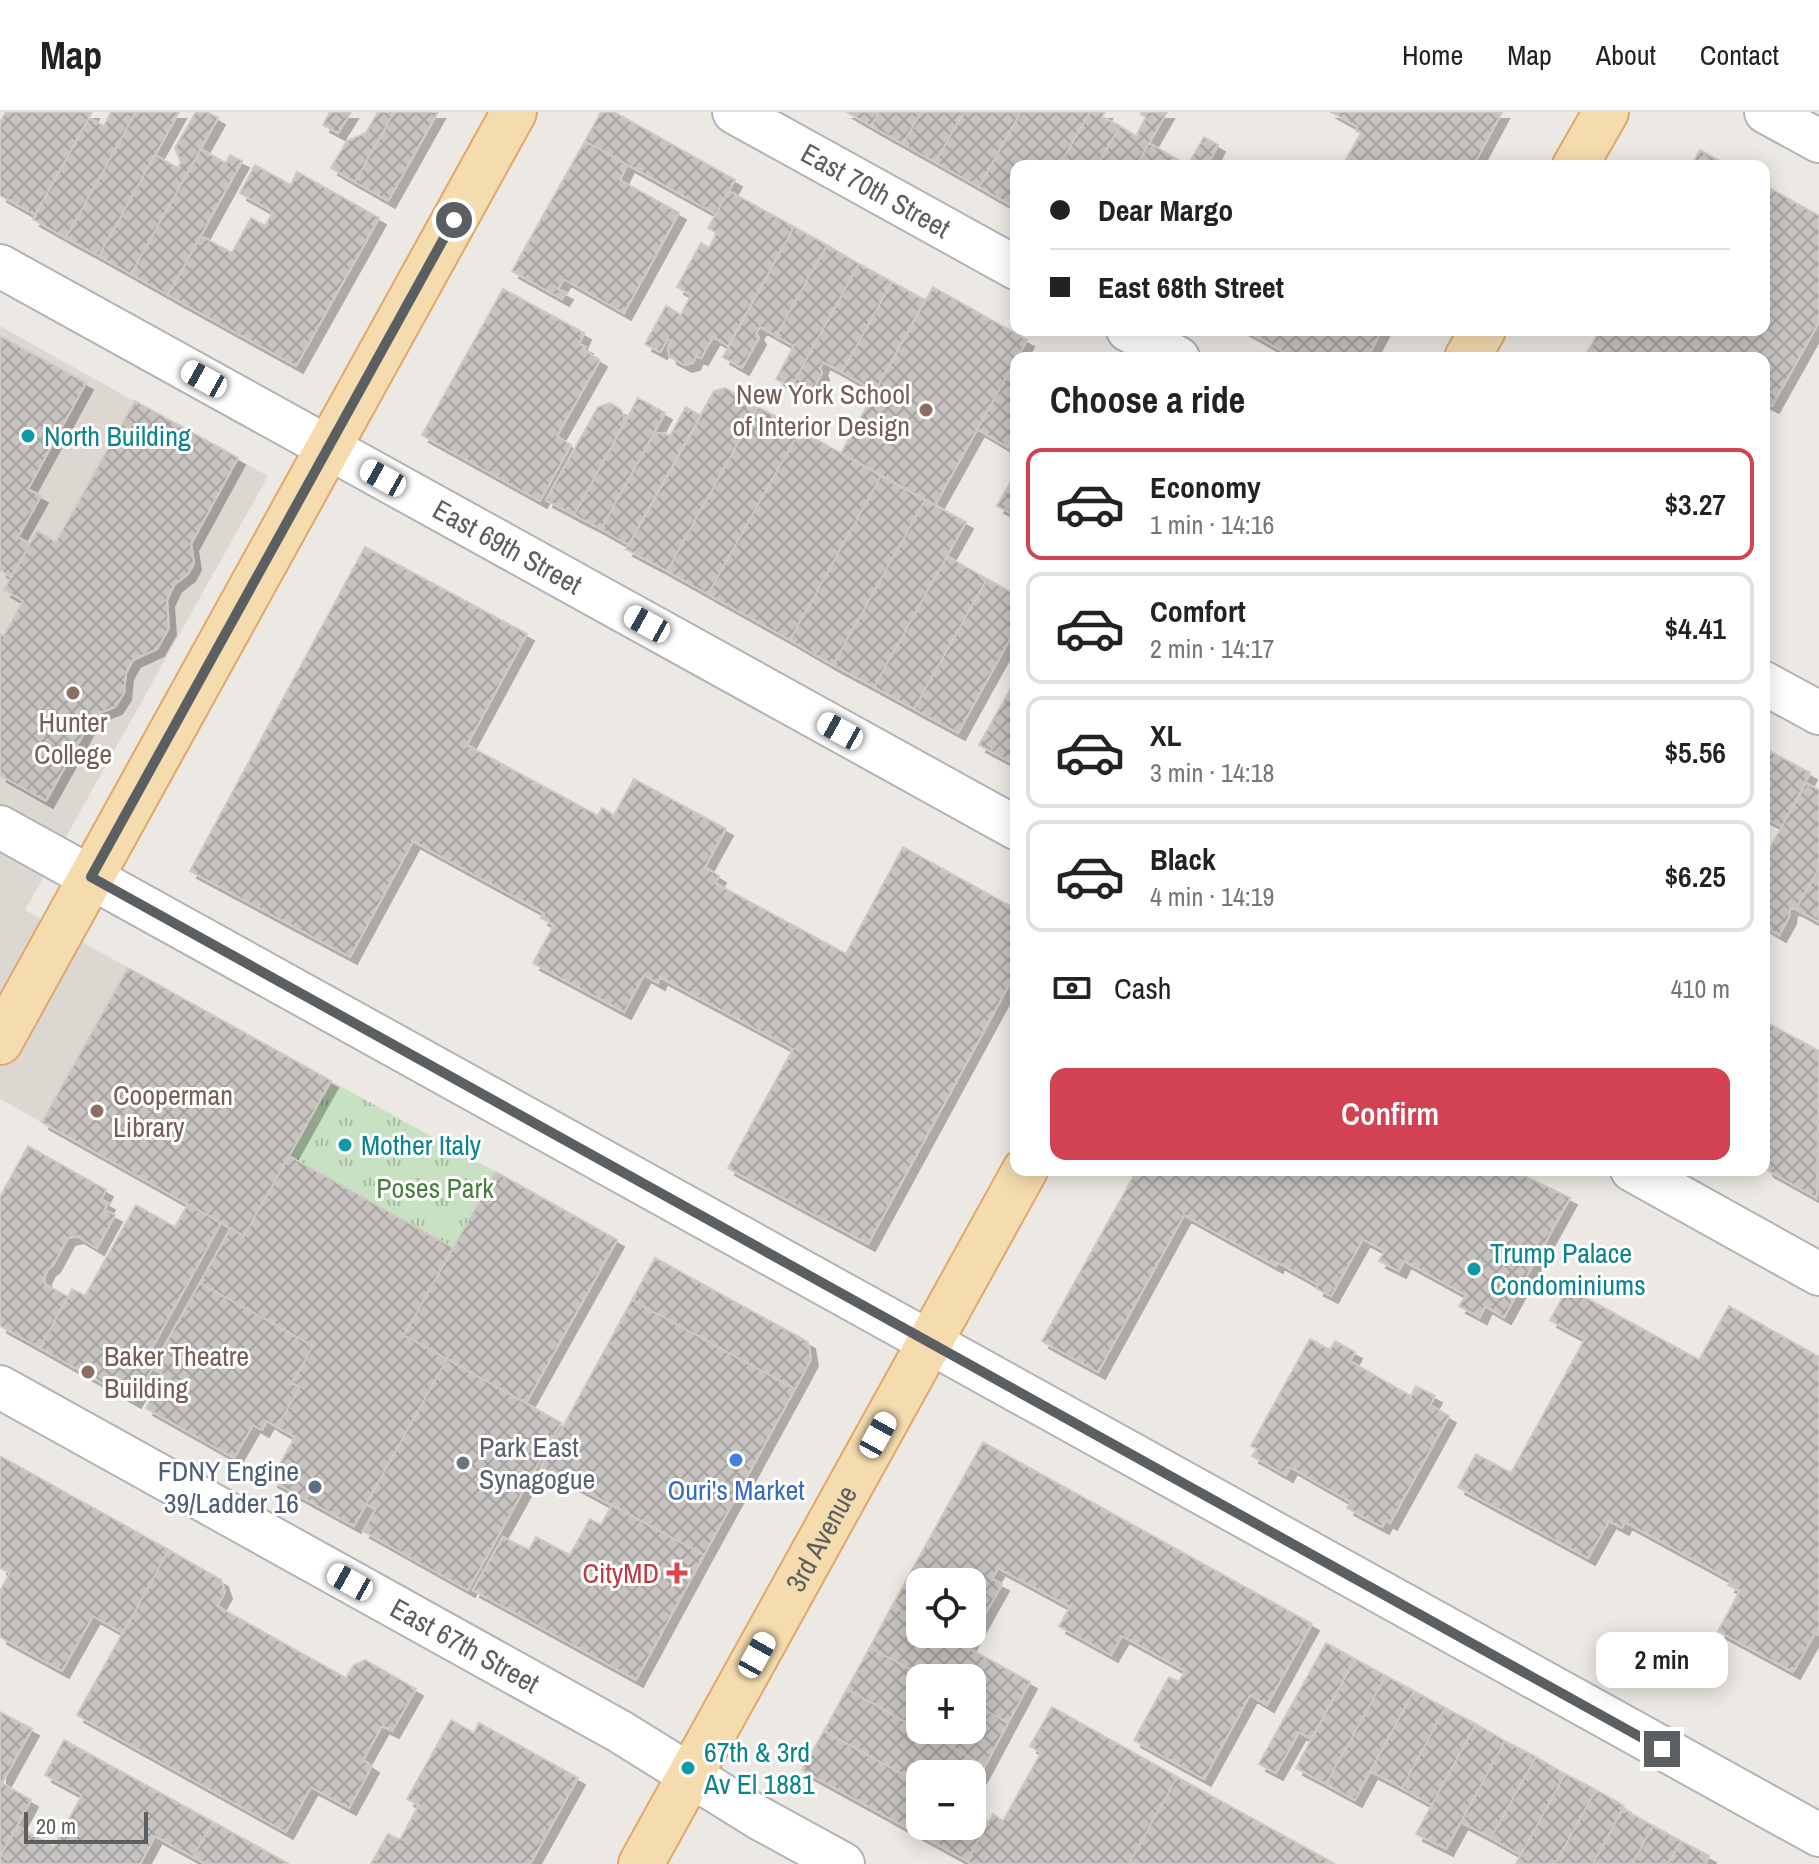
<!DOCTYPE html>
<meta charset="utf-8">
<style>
:root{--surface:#fff;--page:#f2f2f2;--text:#222;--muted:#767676;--line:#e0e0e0;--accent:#d34252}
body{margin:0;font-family:"Archivo Narrow",sans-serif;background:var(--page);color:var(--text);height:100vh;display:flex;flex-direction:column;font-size:30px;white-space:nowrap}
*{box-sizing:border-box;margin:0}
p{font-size:26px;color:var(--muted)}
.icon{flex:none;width:44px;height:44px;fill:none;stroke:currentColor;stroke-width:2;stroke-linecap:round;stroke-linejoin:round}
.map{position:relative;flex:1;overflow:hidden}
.details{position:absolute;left:1010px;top:240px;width:760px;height:824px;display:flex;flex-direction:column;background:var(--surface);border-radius:16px;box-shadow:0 4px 20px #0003}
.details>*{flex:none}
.top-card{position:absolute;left:1010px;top:48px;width:760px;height:176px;border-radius:16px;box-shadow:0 4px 20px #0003;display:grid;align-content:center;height:176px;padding:0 40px;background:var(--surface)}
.buttons{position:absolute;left:906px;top:1456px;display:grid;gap:16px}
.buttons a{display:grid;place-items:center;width:80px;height:80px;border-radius:16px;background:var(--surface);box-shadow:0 4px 20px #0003;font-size:40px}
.scale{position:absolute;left:24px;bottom:20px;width:124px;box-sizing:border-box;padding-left:8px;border:4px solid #5b5f62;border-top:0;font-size:22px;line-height:28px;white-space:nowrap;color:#5b5f62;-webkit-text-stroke:6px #fff;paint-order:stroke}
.end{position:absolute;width:36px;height:36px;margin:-18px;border:10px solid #5b5f62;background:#fff;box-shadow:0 0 0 4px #fff}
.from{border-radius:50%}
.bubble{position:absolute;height:56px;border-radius:16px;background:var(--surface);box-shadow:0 4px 20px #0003;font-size:26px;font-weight:600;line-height:56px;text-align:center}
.car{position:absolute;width:24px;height:48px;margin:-24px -12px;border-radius:10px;box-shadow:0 0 6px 2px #0007;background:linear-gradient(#fff 24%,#345 0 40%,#fff 0 76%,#345 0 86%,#fff 0)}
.top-card b{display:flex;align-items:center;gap:28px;height:76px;font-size:30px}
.top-card b+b{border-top:2px solid var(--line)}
.top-card i{width:20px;height:20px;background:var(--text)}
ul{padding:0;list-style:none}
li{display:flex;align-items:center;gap:24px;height:112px;margin:0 16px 12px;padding:0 24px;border:4px solid var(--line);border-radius:16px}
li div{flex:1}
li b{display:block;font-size:30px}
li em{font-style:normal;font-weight:600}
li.active{border-color:var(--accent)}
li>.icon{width:72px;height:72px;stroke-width:1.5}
h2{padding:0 40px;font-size:36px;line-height:96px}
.pay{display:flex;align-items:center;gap:20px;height:88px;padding:0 40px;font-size:30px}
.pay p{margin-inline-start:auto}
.cta{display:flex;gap:16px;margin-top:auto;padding:16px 40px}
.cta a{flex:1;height:92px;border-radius:16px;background:var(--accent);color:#fff;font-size:32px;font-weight:600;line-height:92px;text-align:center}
header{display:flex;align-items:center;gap:48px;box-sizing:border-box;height:112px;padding:0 40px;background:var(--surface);border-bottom:2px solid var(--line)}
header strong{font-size:38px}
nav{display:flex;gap:44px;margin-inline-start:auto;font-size:28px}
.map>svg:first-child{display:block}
.education{fill:#dcd8d1}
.grass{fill:url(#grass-tufts)}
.building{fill:url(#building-cross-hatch);stroke:#d0c9c2;stroke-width:2;filter:url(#shadow)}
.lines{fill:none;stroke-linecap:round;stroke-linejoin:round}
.minor-casing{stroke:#b0b4b7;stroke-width:46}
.major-casing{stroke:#e0a768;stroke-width:48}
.minor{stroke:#fff;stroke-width:42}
.major{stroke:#f5dcaf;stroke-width:44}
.route{stroke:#5b5f62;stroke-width:10}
.education-dot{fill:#8d6e63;stroke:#fff;stroke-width:3}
.culture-dot{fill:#0f9aa8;stroke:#fff;stroke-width:3}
.shop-dot{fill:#3f7fe0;stroke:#fff;stroke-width:3}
.worship-dot{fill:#6b7280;stroke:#fff;stroke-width:3}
.service-dot{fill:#5c6f8a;stroke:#fff;stroke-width:3}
.health-dot{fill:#e0444e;stroke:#fff;stroke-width:3}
.labels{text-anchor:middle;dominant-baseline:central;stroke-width:6;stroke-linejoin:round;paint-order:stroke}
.street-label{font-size:28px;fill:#5b5f62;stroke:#fff}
.education-label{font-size:28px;fill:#785e54;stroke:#fff;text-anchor:start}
.culture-label{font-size:28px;fill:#0d838f;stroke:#fff;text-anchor:start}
.park-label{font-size:28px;fill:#487e3f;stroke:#fff}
.worship-label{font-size:28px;fill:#5b616d;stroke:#fff;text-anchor:start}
.service-label{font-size:28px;fill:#4e5e75;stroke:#fff;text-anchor:end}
.shop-label{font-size:28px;fill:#366cbe;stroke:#fff}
.health-label{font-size:28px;fill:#be3a42;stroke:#fff;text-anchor:end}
</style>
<header>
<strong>Map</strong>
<nav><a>Home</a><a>Map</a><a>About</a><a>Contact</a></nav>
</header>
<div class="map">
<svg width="1819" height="1752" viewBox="0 0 1819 1752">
<defs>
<pattern id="grass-tufts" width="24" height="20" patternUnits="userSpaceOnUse" patternTransform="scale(2)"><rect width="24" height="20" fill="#c8e1c2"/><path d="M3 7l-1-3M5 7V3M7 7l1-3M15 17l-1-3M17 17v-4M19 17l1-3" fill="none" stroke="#a5baa1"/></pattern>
<pattern id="building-cross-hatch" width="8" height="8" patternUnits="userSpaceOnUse" patternTransform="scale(2)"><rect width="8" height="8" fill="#c7c3c0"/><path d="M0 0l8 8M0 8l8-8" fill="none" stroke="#a5a29f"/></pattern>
<filter id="shadow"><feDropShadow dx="7" dy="7" stdDeviation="0" flood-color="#0004"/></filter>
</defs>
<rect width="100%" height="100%" fill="#ece8e3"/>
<path class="education" d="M 0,214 L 268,364 L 25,798 L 331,969 L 244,1124 L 0,987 Z"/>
<path class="grass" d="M 331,969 L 496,1060 L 453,1136 L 289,1044 Z"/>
<path class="building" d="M 6,0 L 92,0 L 35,103 L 0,83 L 0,10 Z
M 111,0 L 136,0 L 66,126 L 33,107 L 89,6 L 104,14 Z
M 136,0 L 179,0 L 99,144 L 66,126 Z
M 196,0 L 207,0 L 218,6 L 131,162 L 99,144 L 155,43 L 178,56 L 181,50 L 175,36 Z
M 330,0 L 351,0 L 338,21 L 323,13 Z
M 378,0 L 394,0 L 355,70 L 331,56 L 347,29 L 366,21 Z
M 394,0 L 438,0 L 388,89 L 355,70 Z
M 601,0 L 614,0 L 735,68 L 716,102 L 585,29 Z
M 847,0 L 879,0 L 871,14 Z
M 879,0 L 921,0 L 903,32 L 871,14 Z
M 921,0 L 964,0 L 935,50 L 903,32 Z
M 964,0 L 1021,0 L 979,75 L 935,50 Z
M 1021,0 L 1090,0 L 1059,54 L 1016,54 L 1016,96 L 979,75 Z
M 1090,0 L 1105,0 L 1102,5 L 1120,14 L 1097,54 L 1059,54 Z
M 1142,0 L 1167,0 L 1136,54 L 1097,54 L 1120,14 L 1136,24 L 1146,5 L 1141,2 Z
M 1331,0 L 1502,0 L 1473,54 L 1342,54 L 1361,21 L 1356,19 L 1358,15 Z
M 1204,25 L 1218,33 L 1207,54 L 1170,54 L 1175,46 L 1188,53 Z
M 585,29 L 627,53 L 620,68 L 679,101 L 624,201 L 564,167 L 558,177 L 566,181 L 562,187 L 512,159 Z
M 1149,31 L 1175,46 L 1170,54 L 1136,54 Z
M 201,37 L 226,51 L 230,43 L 242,49 L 168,183 L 131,162 Z
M 1700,38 L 1729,54 L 1691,54 Z
M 255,53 L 291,73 L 297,60 L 379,106 L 296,254 L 168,183 L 201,124 L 232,141 L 251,106 L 265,114 L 273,100 L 240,81 Z
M 1764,73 L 1819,104 L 1819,210 L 1772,294 L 1764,290 L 1764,246 L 1584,246 L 1600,218 L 1764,218 Z
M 729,79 L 794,115 L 728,234 L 713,225 L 701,246 L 696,244 L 693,251 L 685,253 L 670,245 L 668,236 L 671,229 L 668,227 L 660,240 L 645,232 L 666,194 L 681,203 L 691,183 L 677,175 L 701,131 L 709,136 L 717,121 L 708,116 Z
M 794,115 L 827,133 L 776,224 L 760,215 L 756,221 L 759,226 L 742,256 L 723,245 Z
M 827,133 L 859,152 L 791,275 L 776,267 L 794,234 L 776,224 Z
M 859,152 L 892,170 L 842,260 L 823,250 L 820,256 L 822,261 L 809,285 L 791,275 Z
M 892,170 L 925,188 L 875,279 L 842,260 Z
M 933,175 L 1027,228 L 935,393 L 841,341 Z
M 503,177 L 584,221 L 579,232 L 586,235 L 584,238 L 600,248 L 557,324 L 571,333 L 540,389 L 422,323 Z
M 1245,218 L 1382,218 L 1367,246 L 1295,246 Z
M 0,224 L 86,271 L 28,377 L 41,384 L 18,425 L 30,432 L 11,465 L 0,458 Z
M 1016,248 L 1016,320 L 1008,335 L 977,317 Z
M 725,276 L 758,295 L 667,459 L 626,437 L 714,279 Z
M 638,286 L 665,301 L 601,417 L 574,403 Z
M 135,289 L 238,346 L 191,432 L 194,451 L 188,462 L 174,473 L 167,488 L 169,516 L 157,537 L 133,548 L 126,561 L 124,581 L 115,595 L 94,603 L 46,689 L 0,663 L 0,522 L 4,524 L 23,489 L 4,478 L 37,419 L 56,430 Z
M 610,291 L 621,298 L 626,309 L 574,403 L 546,388 L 598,295 Z
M 686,295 L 701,304 L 629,433 L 601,417 L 654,322 L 664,321 L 670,324 Z
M 758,295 L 800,318 L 708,482 L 667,459 Z
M 800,318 L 881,364 L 790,528 L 708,482 Z
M 1016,360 L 1016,392 L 1011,401 L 997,394 Z
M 881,364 L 925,388 L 833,553 L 790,528 Z
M 925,388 L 966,410 L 874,575 L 833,553 Z
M 365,435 L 527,522 L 467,633 L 598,704 L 602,696 L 614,703 L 634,667 L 726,717 L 705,755 L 719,764 L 715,771 L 846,842 L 903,735 L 1016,797 L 1016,860 L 868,1132 L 728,1056 L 793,937 L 660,865 L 658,871 L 644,863 L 624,900 L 533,851 L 554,813 L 541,806 L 544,801 L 413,729 L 350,845 L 190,759 Z
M 947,444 L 987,467 L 914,597 L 874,575 Z
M 987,467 L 1016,483 L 1016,516 L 958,621 L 914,597 Z
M 1016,567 L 1016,653 L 979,633 Z
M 1764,636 L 1810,661 L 1782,715 L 1764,705 Z
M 1806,671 L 1819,678 L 1819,756 L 1796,797 L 1790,796 L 1789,805 L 1779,823 L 1764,814 L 1764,747 Z
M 1819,756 L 1819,810 L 1796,797 Z
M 128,856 L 331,969 L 244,1124 L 42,1010 Z
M 1764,909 L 1819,939 L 1817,1086 L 1767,1058 L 1764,1052 Z
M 28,1034 L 106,1078 L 101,1087 L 108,1091 L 104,1098 L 115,1103 L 97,1136 L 77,1124 L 68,1126 L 53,1153 L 48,1157 L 44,1165 L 45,1172 L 68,1185 L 40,1236 L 0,1214 L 0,1085 Z
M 289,1044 L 453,1136 L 404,1223 L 447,1247 L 354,1414 L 271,1368 L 295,1325 L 277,1315 L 300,1275 L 292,1271 L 313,1234 L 200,1171 L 231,1116 L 244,1124 Z
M 1137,1058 L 1512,1058 L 1570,1086 L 1504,1205 L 1485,1194 L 1480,1205 L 1459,1194 L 1466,1183 L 1404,1149 L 1399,1159 L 1379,1149 L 1385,1139 L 1363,1127 L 1331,1184 L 1317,1177 L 1318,1173 L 1277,1150 L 1276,1154 L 1184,1103 L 1098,1260 L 1042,1229 Z
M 496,1060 L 617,1128 L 526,1291 L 404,1223 Z
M 188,1092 L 221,1111 L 148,1243 L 157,1248 L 134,1289 L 40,1236 L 72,1177 L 85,1184 L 136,1093 L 175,1115 Z
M 655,1146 L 808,1230 L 811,1247 L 795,1277 L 632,1188 Z
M 200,1171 L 313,1234 L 292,1271 L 300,1275 L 277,1315 L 267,1309 L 262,1318 L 253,1313 L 234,1346 L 146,1296 L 164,1263 L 152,1256 Z
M 1568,1176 L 1699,1248 L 1729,1194 L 1819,1245 L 1819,1523 L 1815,1521 L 1793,1560 L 1718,1519 L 1740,1479 L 1728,1473 L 1731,1468 L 1625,1410 L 1622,1416 L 1609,1409 L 1588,1446 L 1458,1375 L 1476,1342 L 1511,1361 L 1585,1227 L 1550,1208 Z
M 632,1188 L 795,1277 L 704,1443 L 541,1355 Z
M 1310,1227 L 1330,1238 L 1335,1229 L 1355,1240 L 1350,1249 L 1411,1284 L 1416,1274 L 1435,1284 L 1430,1293 L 1449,1304 L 1390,1411 L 1386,1408 L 1382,1415 L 1347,1396 L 1351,1390 L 1290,1355 L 1286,1363 L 1252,1344 L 1257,1337 L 1251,1334 Z
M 447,1247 L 561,1311 L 468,1478 L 363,1419 L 376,1397 L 366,1392 Z
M 983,1330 L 1312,1512 L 1267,1593 L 1250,1583 L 1204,1667 L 1134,1628 L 1169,1565 L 1179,1570 L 1185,1559 L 1122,1524 L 1111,1543 L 1059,1514 L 1070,1495 L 998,1456 L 992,1467 L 1002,1472 L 967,1535 L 943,1522 L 972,1522 L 972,1470 L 920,1470 L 920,1509 L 892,1494 Z
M 0,1344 L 169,1438 L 123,1521 L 93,1504 L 62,1559 L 0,1525 L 0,1479 L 10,1461 L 0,1456 Z
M 612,1393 L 704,1443 L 636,1568 L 473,1478 L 503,1425 L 529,1438 L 536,1425 L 570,1443 L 590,1407 L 601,1413 Z
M 169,1438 L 221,1468 L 225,1480 L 217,1494 L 346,1566 L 354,1553 L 365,1548 L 416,1577 L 392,1619 L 382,1614 L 363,1648 L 372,1654 L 349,1696 L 311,1675 L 286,1720 L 77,1603 Z
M 892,1494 L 920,1509 L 920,1522 L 943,1522 L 1030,1570 L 1008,1611 L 972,1591 L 972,1566 L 926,1566 L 870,1535 Z
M 1326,1531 L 1355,1547 L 1311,1627 L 1299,1620 L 1276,1661 L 1259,1652 Z
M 870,1535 L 926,1566 L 920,1566 L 920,1618 L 847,1577 Z
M 1355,1547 L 1386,1564 L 1326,1672 L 1296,1656 Z
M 1386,1564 L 1414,1579 L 1355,1688 L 1326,1672 Z
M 847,1577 L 985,1654 L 972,1677 L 972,1662 L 920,1662 L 920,1672 L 824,1619 Z
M 1414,1579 L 1445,1596 L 1402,1676 L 1370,1659 Z
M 972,1591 L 1008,1611 L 985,1654 L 921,1618 L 972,1618 Z
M 1052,1595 L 1177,1665 L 1129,1752 L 972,1752 L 967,1749 L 993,1702 L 1003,1709 L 1041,1641 L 1030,1634 Z
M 1445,1596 L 1476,1612 L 1432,1693 L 1402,1676 Z
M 0,1600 L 32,1617 L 2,1671 L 31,1688 L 0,1745 Z
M 451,1608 L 474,1621 L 479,1611 L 578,1666 L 530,1752 L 371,1752 L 388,1722 L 400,1728 L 419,1693 L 407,1687 Z
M 1476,1612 L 1505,1629 L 1446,1737 L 1416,1722 Z
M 824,1619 L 920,1672 L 920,1714 L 972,1714 L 972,1701 L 988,1710 L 967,1749 L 802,1658 Z
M 64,1628 L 213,1710 L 193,1745 L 155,1724 L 140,1752 L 0,1752 L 0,1745 L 17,1714 L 54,1735 L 82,1683 L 45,1663 Z
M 1505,1629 L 1536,1645 L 1491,1726 L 1461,1710 Z
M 1536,1645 L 1565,1662 L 1521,1743 L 1491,1726 Z
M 1565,1662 L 1596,1678 L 1555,1752 L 1516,1752 Z
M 1177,1665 L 1335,1752 L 1129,1752 Z
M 1596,1678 L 1624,1694 L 1593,1752 L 1555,1752 Z
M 1623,1697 L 1653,1714 L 1632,1752 L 1593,1752 Z
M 213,1710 L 289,1752 L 206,1752 L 193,1745 Z
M 1653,1714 L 1681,1729 L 1668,1752 L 1632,1752 Z
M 1681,1729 L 1709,1744 L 1705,1752 L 1668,1752 Z"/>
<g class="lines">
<defs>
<g id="minor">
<path id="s1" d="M 734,0 L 1016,156"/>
<path d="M 1766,0 L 1819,29"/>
<path id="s2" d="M 0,154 L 1016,716"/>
<path d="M 1128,218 L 1178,246"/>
<path d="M 1764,571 L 1819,601"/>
<path d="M 0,715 L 1819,1723"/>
<path d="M 1632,1058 L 1819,1162"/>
<path id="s3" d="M 0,1275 L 619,1619 L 759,1706 L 843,1752"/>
</g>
<g id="major">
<path d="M 1575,54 L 1606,0"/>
<path d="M 1467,246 L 1483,218"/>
<path d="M 0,930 L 514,0"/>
<path id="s4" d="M 641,1752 L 1025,1058"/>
</g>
</defs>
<use href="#minor" class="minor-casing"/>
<use href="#major" class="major-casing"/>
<use href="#minor" class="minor"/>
<use href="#major" class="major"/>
</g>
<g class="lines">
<path class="route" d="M 454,108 L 91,765 L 1662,1637"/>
</g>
<g class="education-dot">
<circle cx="926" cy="298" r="8"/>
<circle cx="73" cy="581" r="8"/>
<circle cx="97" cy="999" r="8"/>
<circle cx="88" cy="1260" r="8"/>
</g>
<g class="culture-dot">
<circle cx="28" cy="324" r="8"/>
<circle cx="345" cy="1033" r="8"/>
<circle cx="1474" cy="1157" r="8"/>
<circle cx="688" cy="1656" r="8"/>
</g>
<circle class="shop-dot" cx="736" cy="1348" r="8"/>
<circle class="worship-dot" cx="463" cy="1351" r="8"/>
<circle class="service-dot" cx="315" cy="1375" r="8"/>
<path class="health-dot" d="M673 1449h8v8h8v8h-8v8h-8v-8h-8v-8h8z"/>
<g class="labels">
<g class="street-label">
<text stroke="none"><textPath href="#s1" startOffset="162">East 70th Street</textPath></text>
<text stroke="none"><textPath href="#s2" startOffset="580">East 69th Street</textPath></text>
<text stroke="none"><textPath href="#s4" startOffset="372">3rd Avenue</textPath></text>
<text stroke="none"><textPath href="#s3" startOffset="532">East 67th Street</textPath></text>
</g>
<g class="education-label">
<text x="910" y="282" text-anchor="end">New York School<tspan x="910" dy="32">of Interior Design</tspan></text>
<text x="73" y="610" text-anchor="middle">Hunter<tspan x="73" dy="32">College</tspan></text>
<text x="113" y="983">Cooperman<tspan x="113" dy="32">Library</tspan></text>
<text x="104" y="1244">Baker Theatre<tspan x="104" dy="32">Building</tspan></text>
</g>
<g class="culture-label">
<text x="44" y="324">North Building</text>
<text x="361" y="1033">Mother Italy</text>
<text x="1490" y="1141">Trump Palace<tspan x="1490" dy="32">Condominiums</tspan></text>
<text x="704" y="1640">67th &amp; 3rd<tspan x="704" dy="32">Av El 1881</tspan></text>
</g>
<g class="park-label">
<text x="435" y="1076">Poses Park</text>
</g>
<g class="worship-label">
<text x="479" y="1335">Park East<tspan x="479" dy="32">Synagogue</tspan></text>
</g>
<g class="service-label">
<text x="299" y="1359">FDNY Engine<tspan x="299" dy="32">39/Ladder 16</tspan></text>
</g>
<g class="shop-label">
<text x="736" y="1378">Ouri's Market</text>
</g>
<g class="health-label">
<text x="659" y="1461">CityMD</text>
</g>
</g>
</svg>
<div class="buttons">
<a><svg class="icon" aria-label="locate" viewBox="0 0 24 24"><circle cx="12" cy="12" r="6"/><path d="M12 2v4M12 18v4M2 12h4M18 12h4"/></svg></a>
<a>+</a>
<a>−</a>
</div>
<div class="scale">20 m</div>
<i class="end from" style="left:454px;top:108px"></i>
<i class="end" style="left:1662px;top:1637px"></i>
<div class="bubble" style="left:1596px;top:1520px;width:132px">2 min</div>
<i class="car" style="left:204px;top:267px;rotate:299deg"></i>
<i class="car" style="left:383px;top:366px;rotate:299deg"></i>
<i class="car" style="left:647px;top:512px;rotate:299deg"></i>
<i class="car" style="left:840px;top:619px;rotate:299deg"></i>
<i class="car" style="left:878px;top:1323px;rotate:29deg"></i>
<i class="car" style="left:350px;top:1470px;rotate:299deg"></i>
<i class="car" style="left:757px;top:1543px;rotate:29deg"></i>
<div class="top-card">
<b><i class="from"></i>Dear Margo</b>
<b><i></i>East 68th Street</b>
</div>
<section class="details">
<h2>Choose a ride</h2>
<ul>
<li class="active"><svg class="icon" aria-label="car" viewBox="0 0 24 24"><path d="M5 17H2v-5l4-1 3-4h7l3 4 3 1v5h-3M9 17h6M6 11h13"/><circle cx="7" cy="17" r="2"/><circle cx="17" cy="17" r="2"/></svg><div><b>Economy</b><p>1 min · 14:16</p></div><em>$3.27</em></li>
<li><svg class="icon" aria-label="car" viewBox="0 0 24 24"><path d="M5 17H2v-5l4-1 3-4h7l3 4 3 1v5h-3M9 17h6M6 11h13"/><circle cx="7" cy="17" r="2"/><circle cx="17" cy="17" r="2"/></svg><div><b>Comfort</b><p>2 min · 14:17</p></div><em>$4.41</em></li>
<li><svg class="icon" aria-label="car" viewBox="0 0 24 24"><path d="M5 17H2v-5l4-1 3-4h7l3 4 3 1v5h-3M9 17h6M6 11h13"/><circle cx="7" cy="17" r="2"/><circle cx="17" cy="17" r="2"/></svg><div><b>XL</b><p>3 min · 14:18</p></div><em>$5.56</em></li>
<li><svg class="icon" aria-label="car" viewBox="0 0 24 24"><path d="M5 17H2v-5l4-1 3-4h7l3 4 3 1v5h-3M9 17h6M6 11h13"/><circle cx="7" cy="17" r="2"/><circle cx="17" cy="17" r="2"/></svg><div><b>Black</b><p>4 min · 14:19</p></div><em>$6.25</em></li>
</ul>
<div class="pay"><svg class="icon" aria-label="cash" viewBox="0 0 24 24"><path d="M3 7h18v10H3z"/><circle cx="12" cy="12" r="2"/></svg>Cash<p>410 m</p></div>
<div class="cta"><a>Confirm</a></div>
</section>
</div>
